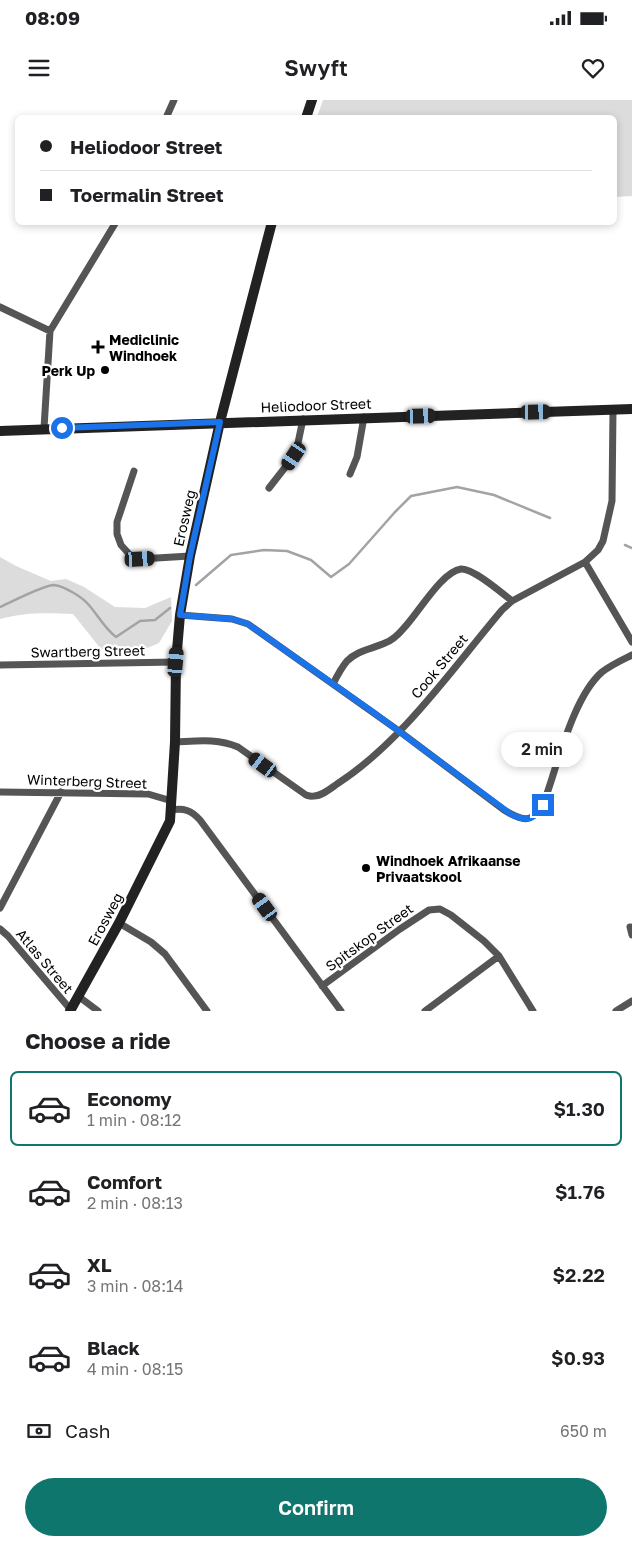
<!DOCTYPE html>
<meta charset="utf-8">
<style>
:root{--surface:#fff;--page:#f6f6f6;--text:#202124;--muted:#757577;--line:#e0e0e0;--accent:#0f766e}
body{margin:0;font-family:"Golos Text",sans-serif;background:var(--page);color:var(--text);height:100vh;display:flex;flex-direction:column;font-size:19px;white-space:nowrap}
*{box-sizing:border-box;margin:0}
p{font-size:16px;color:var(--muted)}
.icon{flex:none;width:28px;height:28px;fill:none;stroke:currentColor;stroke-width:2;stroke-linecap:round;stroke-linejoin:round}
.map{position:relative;height:911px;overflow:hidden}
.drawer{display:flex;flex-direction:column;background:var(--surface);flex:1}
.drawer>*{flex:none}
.top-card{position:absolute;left:15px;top:15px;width:602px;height:110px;border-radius:8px;box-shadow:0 2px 8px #0003;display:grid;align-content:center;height:110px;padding:0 25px;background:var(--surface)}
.end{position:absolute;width:22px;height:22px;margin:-11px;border:6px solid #1a73e8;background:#fff;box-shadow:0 0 0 2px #fff}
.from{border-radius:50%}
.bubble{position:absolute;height:35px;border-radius:18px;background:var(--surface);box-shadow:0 2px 8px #0003;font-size:16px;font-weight:600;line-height:35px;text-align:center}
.car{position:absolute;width:15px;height:30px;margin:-15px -8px;border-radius:6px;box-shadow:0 0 4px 1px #0007;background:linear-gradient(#222 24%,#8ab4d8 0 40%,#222 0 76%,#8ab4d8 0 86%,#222 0)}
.top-card b{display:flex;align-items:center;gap:18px;height:48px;font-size:19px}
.top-card b+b{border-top:1px solid var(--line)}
.top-card i{width:12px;height:12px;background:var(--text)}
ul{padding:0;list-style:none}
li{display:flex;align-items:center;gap:15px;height:75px;margin:0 10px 8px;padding:0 15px;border:2px solid transparent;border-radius:8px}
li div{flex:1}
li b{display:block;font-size:19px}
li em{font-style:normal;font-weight:600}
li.on{border-color:var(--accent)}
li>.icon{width:45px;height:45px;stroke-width:1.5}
h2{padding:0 25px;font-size:22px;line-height:60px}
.pay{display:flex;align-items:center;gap:12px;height:55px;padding:0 25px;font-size:19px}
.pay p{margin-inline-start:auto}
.primary-button{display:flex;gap:10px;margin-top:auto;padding:10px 25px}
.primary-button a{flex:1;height:58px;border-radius:30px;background:var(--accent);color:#fff;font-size:20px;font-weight:600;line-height:58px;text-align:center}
.status{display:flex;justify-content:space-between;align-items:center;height:35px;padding:0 25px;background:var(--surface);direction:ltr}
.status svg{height:14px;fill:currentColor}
header{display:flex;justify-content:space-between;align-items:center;height:65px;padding:0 25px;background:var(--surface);font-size:22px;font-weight:600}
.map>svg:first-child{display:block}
.green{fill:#dcdcdc}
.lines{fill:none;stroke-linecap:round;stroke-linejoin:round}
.stream{stroke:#a3a3a3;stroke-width:2.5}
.street{stroke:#555;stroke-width:7}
.secondary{stroke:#222;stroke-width:10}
.route{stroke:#1a73e8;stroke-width:6}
.poi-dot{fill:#000;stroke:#fff;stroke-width:2}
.labels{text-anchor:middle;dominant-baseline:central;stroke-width:4.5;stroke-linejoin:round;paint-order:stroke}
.poi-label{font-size:14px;font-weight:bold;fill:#000;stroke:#fff;text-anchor:start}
.street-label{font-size:14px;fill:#000;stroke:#fff}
</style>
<div class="status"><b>08:09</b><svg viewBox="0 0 49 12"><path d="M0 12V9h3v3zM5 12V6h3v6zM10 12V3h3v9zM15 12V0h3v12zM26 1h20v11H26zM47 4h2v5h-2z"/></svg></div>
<header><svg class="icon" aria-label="menu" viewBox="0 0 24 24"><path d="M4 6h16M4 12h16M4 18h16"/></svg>Swyft<svg class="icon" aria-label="heart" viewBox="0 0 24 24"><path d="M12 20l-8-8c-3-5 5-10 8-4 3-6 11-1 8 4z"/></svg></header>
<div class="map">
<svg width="632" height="911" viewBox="0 0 632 911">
<rect width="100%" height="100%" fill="#fff"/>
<path class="green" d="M 323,0 L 632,0 L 632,96 L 615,97 L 615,18 L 317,17 Z
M 0,457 L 16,466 L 51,481 L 66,479 L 84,487 L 115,507 L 145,508 L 171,497 L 172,521 L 159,543 L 131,555 L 114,553 L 101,549 L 73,514 C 46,513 26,512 0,519 Z"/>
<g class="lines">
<path class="stream" d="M 625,445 L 632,448
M 196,485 L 231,455 L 264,450 L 287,451 L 311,460 L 331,477 L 349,464 L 395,412 L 411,396 L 457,387 L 494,395 L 550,418
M 0,507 C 12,502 43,485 54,485 C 64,486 82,497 88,504 C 98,515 104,528 116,537 L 140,521 L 155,520 L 170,508"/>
<path class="street" d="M 166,18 L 174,0
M 0,207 L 50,231
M 44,328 L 50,231 L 116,122
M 134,371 L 117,422 L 117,434 L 121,445 L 130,455 L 140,459 L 190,456
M 350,374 L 357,357 L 364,317
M 269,388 L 294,356 L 298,343 L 303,319
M 585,462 L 632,542
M 180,515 L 232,519 L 248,524 L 399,631 L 504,710 C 522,721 531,724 543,705 C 557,668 572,598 602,572 C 611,565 622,560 632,555
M 0,565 L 176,562
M 333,584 C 337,576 342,567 347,561 C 358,550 372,549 385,543 C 393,540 398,535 403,529 C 418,514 441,472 461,469 C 473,468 502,493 512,501
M 175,642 C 197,641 217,638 238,647 L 306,695 C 309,696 311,697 314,696 C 322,696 330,689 337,684 C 402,642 452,569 502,510 L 512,501 L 585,462 L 598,450 L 603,441 L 612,401 L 613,310
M 0,692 L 148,694 L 172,701
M 171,710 C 184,708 191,710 200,720 L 341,911
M 0,808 L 61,692
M 119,823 L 151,842 L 165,854 L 207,911
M 630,827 L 632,835
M 0,829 L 8,836 L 71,910
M 322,886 L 400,829 L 429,810 L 440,809 L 451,815 L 484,841 L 499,856 L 533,911
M 78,896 L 98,911
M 425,911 L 499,856
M 616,911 L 632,901"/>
<path class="secondary" d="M 306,18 L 312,0
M 0,331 L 632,309
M 70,911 L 119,823 L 170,721 L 175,642 L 176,562 L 180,515 L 190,456 L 220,322 L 272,122"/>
</g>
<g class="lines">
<path class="route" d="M 62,328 L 220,322 L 190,456 L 180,515 L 232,519 L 248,524 L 373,612 L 512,715 C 529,722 533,720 543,705"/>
</g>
<g class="poi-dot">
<path d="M95.5 239.5h5v5h5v5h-5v5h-5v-5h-5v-5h5z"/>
<circle cx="105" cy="270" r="5"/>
<circle cx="366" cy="768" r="5"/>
</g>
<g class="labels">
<g class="poi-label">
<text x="109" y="239">Mediclinic<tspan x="109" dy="16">Windhoek</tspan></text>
<text x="95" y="270" text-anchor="end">Perk Up</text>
<text x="376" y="760">Windhoek Afrikaanse<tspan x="376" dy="16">Privaatskool</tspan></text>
</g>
<g class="street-label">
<text transform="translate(316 305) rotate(-2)">Heliodoor Street</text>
<text transform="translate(184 418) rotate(-77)">Erosweg</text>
<text transform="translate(88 551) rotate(-1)">Swartberg Street</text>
<text transform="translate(439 566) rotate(-50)">Cook Street</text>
<text transform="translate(87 681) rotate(2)">Winterberg Street</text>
<text transform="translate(105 819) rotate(-62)">Erosweg</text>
<text transform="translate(369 837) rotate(-36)">Spitskop Street</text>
<text transform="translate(45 861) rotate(50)">Atlas Street</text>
</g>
</g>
</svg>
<i class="end from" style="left:62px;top:328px"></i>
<i class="end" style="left:543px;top:705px"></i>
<div class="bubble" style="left:501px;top:632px;width:82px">2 min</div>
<i class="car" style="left:536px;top:312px;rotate:89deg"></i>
<i class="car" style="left:421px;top:316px;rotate:88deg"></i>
<i class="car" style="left:294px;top:356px;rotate:214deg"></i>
<i class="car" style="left:140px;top:459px;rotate:87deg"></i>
<i class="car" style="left:176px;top:562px;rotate:5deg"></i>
<i class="car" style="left:263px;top:665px;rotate:306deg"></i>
<i class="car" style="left:265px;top:807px;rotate:324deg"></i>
<div class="top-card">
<b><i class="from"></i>Heliodoor Street</b>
<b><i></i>Toermalin Street</b>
</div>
</div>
<section class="drawer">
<h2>Choose a ride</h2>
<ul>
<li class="on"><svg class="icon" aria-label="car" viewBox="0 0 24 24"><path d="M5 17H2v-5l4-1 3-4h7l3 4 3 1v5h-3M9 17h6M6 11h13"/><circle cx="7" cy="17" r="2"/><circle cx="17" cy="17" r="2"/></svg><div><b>Economy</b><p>1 min · 08:12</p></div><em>$1.30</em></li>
<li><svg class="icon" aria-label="car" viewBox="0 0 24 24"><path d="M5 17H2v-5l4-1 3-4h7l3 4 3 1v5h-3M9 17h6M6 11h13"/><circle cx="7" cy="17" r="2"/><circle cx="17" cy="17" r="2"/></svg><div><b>Comfort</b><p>2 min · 08:13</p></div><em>$1.76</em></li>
<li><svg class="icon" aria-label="car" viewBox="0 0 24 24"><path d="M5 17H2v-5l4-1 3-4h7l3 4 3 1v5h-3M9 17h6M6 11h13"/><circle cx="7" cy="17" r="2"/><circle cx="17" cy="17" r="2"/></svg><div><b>XL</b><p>3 min · 08:14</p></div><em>$2.22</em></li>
<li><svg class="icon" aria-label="car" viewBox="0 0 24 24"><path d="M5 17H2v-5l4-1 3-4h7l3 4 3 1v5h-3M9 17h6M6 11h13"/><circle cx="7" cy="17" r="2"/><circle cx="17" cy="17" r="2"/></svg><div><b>Black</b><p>4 min · 08:15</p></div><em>$0.93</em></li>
</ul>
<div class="pay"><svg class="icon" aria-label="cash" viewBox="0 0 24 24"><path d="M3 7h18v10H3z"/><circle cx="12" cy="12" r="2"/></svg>Cash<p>650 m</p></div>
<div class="primary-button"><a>Confirm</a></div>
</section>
